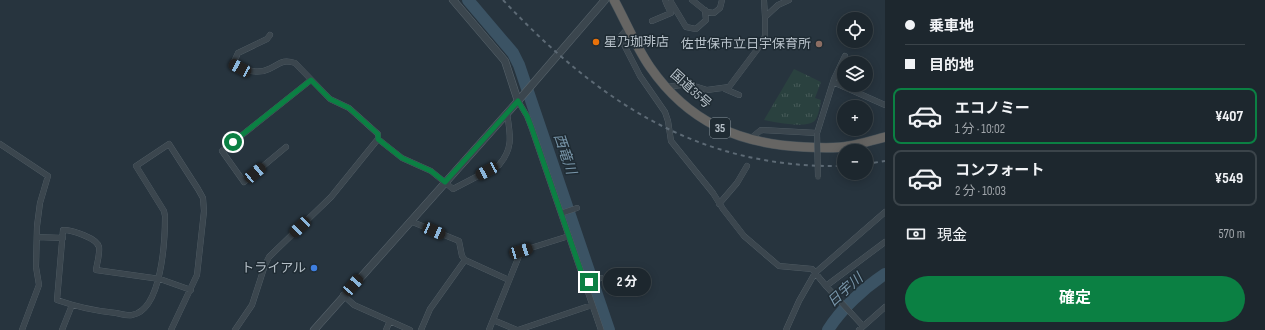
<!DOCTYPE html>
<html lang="ja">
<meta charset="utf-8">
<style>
:root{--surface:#1d272e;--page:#252f36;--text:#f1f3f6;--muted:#a0a5aa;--line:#3b444a;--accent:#0b8043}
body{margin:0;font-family:"Sofia Sans Condensed","Noto Sans JP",sans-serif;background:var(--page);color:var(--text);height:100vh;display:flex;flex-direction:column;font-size:15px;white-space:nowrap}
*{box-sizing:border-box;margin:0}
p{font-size:13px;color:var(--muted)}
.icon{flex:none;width:22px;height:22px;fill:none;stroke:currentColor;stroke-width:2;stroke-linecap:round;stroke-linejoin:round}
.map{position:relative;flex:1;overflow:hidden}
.side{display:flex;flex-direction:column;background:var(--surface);width:380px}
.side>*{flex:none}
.hud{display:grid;align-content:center;height:88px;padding:0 20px;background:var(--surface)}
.controls{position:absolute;left:837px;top:12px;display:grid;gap:8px}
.controls a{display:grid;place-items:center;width:36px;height:36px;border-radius:50%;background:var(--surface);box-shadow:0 2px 10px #0003,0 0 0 1px var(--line);font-size:20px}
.end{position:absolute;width:18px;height:18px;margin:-9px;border:5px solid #0b8043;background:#fff;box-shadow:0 0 0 2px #fff}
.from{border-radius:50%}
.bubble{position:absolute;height:28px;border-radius:14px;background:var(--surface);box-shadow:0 2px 10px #0003,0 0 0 1px var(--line);font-size:13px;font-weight:700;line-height:28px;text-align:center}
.car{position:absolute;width:12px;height:24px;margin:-12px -6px;border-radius:5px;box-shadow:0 0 3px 1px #0007;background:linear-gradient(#222 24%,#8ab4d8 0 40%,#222 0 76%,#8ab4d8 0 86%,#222 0)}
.hud b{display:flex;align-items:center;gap:14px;height:38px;font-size:15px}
.hud b+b{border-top:1px solid var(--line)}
.hud i{width:10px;height:10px;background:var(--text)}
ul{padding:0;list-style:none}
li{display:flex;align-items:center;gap:12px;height:56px;margin:0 8px 6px;padding:0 12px;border:2px solid var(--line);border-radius:8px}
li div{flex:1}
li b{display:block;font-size:15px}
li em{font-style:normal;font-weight:700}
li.selected{border-color:var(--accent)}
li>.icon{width:36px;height:36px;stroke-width:1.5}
.pay{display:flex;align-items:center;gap:10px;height:44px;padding:0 20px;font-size:15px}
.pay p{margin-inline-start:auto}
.cta{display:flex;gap:8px;margin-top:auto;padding:8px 20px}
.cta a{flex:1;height:46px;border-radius:24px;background:var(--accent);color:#fff;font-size:16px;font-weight:700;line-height:46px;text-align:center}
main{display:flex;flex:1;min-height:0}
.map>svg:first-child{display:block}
.park{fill:url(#park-tufts)}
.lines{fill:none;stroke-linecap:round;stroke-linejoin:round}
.river{stroke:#3b5364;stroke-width:12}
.minor-casing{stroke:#58646c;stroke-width:6}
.tertiary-casing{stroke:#58646c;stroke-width:8}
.trunk-casing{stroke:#455159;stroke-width:10}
.minor{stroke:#3b464e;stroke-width:5.5}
.tertiary{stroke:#3b464e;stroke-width:7}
.trunk{stroke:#666563;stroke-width:9}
.rail{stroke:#5d6a75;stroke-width:2;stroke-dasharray:4 4;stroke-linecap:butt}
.minor-bridge-casing{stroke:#58646c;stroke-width:6;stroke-linecap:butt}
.minor-bridge{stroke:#3b464e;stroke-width:5.5}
.route{stroke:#0b8043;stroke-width:5}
.food-dot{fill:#e8710a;stroke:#1f2b33;stroke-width:1.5}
.education-dot{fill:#8d6e63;stroke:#1f2b33;stroke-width:1.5}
.shop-dot{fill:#3f7fe0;stroke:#1f2b33;stroke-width:1.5}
.labels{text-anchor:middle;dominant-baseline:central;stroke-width:3;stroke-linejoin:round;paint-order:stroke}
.shield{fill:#1f2b33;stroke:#89949c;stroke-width:1}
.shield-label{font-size:12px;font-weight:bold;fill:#b7c1c9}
.poi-label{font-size:13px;fill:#b7c1c9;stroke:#1f2b33;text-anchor:end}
.street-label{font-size:13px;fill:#b7c1c9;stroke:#1f2b33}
.water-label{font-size:14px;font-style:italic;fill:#7996aa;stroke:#1f2b33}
</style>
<main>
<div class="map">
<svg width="885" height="330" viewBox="0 0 885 330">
<defs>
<pattern id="park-tufts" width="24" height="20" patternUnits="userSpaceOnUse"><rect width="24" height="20" fill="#2a413f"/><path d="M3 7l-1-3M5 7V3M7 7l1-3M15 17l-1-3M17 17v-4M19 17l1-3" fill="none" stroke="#475b59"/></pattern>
</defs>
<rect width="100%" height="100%" fill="#27343e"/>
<path class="park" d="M 794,69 L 821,82 L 815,98 L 821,100 C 820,106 819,114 816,119 C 810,130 774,122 764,120 Z"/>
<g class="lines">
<path class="river" d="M 468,0 L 513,53 L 519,65 L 609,330
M 828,330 C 841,309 864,288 885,274"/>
<defs>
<path id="minor" d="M 665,0 L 667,5 L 671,2 L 686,27 L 696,29 L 706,20 L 705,10
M 692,0 L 707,12 L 714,13 L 720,8 L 722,0
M 764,0 L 765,17
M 652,21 L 671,13 L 667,5
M 629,27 L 620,37 L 640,76 L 665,112 L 668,121 L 671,141 L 713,193 L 723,209 L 744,236 L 779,266 L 812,269 L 826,286 L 885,242
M 270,35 L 267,39 L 238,53 L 233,64 C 244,70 257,75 269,69 C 280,64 282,59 295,63 L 330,99 L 349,108 L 378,134 L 378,139
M 833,82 L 885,105
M 667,87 L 688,84 L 707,90 L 729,87 L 762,43 L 765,36 L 765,17 L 778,5 L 789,0
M 725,89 L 739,95
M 518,101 L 527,116 L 532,129 L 601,330
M 750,139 L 761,130 L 817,133 L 834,79 L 845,56
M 0,144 L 48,176 L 40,203 L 37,226 L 36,267 L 39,285 L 22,330
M 286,147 L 244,182 L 222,151 L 311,80
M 719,204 L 737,183 L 747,166
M 562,213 L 577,208
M 410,221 L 459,241 L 462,256 L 465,260 L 509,280
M 37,237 L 63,238
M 585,283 L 601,278
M 826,286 L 863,326
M 343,295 L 354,305 L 410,330
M 493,320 L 517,330
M 62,330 L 72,305
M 171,330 L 197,275 L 204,211 L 203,198 L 198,189 L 169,144 L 136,166 L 164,211 L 165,216 C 165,240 162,310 132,315 C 127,316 121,314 116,313 C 95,311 77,307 57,300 L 63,230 C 72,230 97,238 99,247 C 100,254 97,263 96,270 L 160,279 L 191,290
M 235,330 L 252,305 L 265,265 L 269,257 L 331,197 L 378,139 L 402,158 L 431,171 L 453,189 L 499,165 C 514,148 510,134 507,113
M 386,330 L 390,321
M 421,330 L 430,309 L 465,260
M 489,330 L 521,251 L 569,236
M 518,330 L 592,305
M 786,330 L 799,301 L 815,273 L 885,212
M 859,330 L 885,307"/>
<path id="tertiary" d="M 453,0 L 505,61 L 518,101
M 314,330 L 518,101 L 605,0"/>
<path id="trunk" d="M 614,0 C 626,22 636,47 650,67 C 688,122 739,144 804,147 C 819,148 835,149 849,146 C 861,144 873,140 885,137"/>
</defs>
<use href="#minor" class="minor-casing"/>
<use href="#tertiary" class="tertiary-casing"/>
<use href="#trunk" class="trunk-casing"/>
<use href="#minor" class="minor"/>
<use href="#tertiary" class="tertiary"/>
<use href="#trunk" class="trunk"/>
<path class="rail" d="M 503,0 C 599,102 699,169 844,166
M 866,164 L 885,161"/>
<defs>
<path id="minor-bridge" d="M 817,133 L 818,177"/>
</defs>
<use href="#minor-bridge" class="minor-bridge-casing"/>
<use href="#minor-bridge" class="minor-bridge"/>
</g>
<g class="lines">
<path class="route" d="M 233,142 L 311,80 L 330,99 L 349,108 L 378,134 L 378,139 L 402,158 L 431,171 L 445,182 L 518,101 L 527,116 L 532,129 L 585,283 L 589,282"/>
</g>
<circle class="food-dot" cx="596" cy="42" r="4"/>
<circle class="education-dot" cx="819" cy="44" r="4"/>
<circle class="shop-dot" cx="314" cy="268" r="4"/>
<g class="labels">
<rect class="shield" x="710" y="118" width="20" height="20" rx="3"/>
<g class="shield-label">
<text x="720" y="128">35</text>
</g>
<g class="poi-label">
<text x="604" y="42" text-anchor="start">星乃珈琲店</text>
<text x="811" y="44">佐世保市立日宇保育所</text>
<text x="306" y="268">トライアル</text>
</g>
<g class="street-label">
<text transform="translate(691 89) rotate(42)">国道35号</text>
</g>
<g class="water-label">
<text transform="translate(565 154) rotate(71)">西竜川</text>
<text transform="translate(845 290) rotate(-42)">日宇川</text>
</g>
</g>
</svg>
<div class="controls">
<a><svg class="icon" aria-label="locate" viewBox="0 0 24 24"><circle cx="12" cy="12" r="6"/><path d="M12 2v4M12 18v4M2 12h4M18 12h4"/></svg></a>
<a><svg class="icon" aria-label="layers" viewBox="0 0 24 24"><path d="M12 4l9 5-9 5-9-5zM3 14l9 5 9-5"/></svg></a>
<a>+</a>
<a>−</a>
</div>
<i class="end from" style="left:233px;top:142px"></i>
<i class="end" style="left:589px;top:282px"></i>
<div class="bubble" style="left:603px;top:268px;width:48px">2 分</div>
<i class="car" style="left:240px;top:68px;rotate:298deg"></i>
<i class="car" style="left:487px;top:171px;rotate:242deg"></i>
<i class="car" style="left:255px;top:173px;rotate:50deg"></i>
<i class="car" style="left:300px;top:227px;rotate:226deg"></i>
<i class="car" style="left:434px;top:231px;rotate:113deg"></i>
<i class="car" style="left:521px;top:251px;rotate:73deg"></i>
<i class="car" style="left:353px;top:285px;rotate:41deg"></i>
</div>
<section class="side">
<div class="hud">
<b><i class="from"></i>乗車地</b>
<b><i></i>目的地</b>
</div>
<ul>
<li class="selected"><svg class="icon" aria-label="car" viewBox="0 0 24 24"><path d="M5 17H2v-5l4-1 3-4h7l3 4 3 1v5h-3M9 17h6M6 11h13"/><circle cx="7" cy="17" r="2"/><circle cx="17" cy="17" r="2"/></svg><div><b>エコノミー</b><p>1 分 · 10:02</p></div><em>¥407</em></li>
<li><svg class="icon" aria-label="car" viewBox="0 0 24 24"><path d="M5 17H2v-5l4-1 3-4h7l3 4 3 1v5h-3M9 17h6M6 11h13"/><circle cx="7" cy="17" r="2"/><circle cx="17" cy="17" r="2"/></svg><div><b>コンフォート</b><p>2 分 · 10:03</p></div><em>¥549</em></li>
</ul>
<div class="pay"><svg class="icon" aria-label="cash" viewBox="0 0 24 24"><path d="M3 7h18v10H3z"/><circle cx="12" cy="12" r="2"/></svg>現金<p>570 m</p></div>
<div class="cta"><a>確定</a></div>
</section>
</main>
